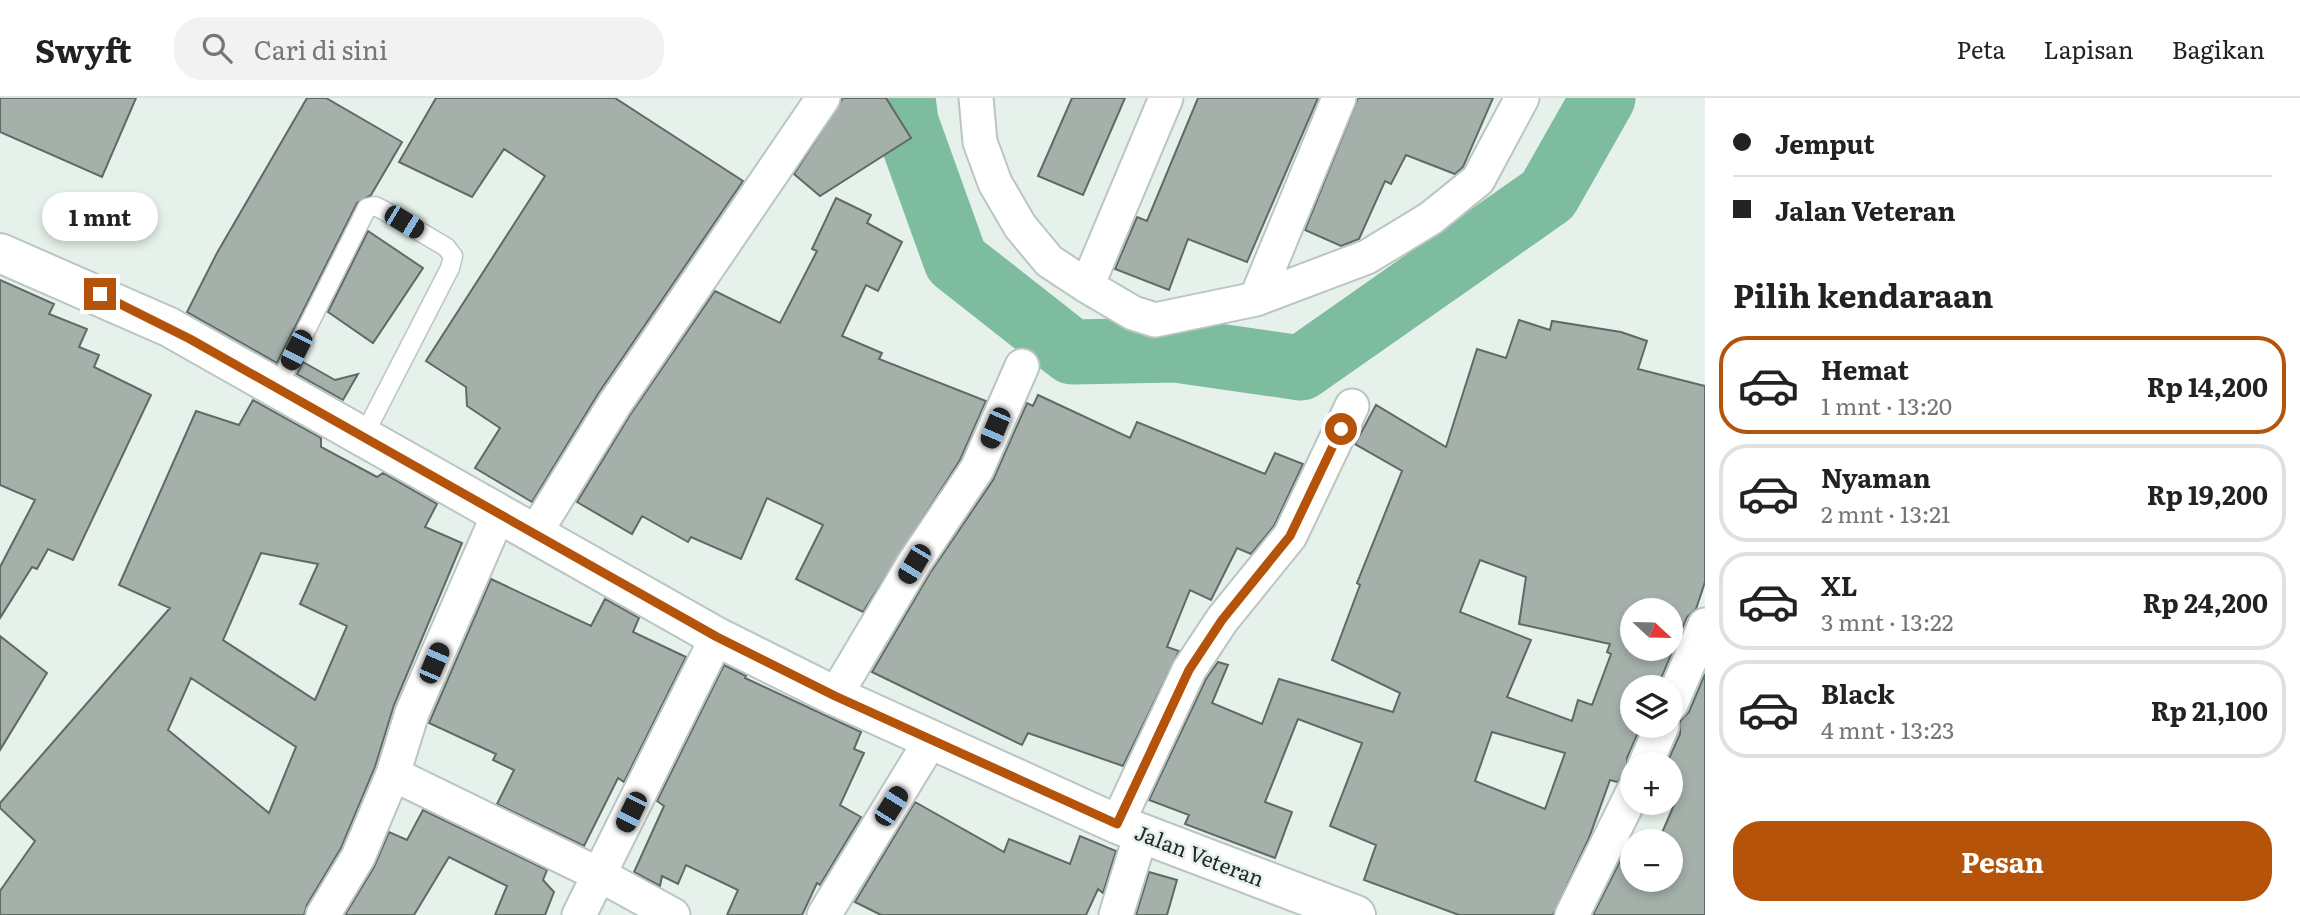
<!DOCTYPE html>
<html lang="id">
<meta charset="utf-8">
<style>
:root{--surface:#fff;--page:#f2f2f2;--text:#222;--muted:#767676;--line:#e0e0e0;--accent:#b45309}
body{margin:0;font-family:Literata,serif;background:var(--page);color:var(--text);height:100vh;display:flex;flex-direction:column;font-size:26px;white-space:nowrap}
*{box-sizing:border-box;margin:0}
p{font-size:23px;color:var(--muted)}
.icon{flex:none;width:38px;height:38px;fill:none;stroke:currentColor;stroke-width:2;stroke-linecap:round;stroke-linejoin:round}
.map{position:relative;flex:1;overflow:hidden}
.sheet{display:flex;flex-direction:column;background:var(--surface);width:595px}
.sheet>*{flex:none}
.guide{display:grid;align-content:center;height:154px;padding:0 28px;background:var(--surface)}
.needle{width:46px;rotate:112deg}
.buttons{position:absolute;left:1620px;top:500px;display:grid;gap:14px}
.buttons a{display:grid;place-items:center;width:63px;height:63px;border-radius:50%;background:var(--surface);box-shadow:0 4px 10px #0003;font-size:35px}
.end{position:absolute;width:32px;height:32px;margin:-16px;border:9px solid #b45309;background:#fff;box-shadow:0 0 0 4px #fff}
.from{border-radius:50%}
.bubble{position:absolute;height:49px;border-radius:24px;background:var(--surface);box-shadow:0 4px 10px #0003;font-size:23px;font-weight:700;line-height:49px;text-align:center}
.car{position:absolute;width:21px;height:42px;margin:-21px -10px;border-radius:9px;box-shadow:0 0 5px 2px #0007;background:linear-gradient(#222 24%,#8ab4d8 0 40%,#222 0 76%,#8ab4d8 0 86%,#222 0)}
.guide b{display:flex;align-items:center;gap:24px;height:66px;font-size:26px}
.guide b+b{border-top:2px solid var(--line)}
.guide i{width:18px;height:18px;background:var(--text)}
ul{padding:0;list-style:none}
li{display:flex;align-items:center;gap:21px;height:98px;margin:0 14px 10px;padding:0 14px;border:4px solid var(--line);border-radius:28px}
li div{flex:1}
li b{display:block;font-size:26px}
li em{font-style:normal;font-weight:700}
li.selected{border-color:var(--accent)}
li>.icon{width:63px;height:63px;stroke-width:1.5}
h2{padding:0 28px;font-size:32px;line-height:84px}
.cta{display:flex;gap:14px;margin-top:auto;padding:14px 28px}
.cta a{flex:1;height:80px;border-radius:28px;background:var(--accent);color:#fff;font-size:28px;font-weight:700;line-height:80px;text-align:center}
header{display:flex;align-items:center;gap:42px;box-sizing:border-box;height:98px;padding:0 35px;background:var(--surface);border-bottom:2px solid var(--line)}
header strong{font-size:33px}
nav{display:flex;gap:38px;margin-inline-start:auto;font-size:24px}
.search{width:490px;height:63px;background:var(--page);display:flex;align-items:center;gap:18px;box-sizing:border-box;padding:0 24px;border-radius:28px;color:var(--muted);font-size:26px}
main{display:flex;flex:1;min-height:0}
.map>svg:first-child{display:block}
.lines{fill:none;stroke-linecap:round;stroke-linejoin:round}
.river{stroke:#7ebc9f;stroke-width:65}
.building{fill:#a5b0aa;stroke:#606a65;stroke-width:2;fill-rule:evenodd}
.service-casing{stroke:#bac6c0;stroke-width:21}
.minor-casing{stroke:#bac6c0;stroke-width:37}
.trunk-casing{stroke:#bac6c0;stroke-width:42}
.service{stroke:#fff;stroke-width:18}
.minor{stroke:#fff;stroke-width:33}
.trunk{stroke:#fff;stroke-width:38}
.route{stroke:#b45309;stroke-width:9}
.labels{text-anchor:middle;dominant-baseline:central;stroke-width:5;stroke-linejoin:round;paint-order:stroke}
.street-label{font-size:21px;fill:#242826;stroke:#e5f1ea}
</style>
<header>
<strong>Swyft</strong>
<div class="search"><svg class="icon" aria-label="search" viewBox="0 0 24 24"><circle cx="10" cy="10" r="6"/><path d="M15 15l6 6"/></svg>Cari di sini</div>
<nav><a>Peta</a><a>Lapisan</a><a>Bagikan</a></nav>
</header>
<main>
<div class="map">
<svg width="1705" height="817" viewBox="0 0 1705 817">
<rect width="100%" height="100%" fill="#e5f1ea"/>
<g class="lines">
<path class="river" d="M 903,0 L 906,24 L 956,163 L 1072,254 L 1176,252 L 1301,270 L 1548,97 L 1603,0"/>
</g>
<path class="building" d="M 0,0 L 136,0 L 102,79 L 0,34 Z
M 307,0 L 326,0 L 402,44 L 371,97 L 357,105 L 277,265 L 187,214 L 217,155 Z
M 436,0 L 615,0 L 743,83 L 598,296 L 532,404 L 475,370 L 500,330 L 467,308 L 466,289 L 426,263 L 545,78 L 504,51 L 472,99 L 399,64 Z
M 843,0 L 886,0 L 911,40 L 820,98 L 794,76 Z
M 1072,0 L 1125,0 L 1083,97 L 1038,78 Z
M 1198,0 L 1318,0 L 1247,164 L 1188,141 L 1169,192 L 1115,171 L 1137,119 L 1147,123 Z
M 1358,0 L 1493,0 L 1463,69 L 1455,76 L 1406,57 L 1391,86 L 1385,83 L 1359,141 L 1341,148 L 1305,132 Z
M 836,100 L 871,117 L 867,125 L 902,144 L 878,193 L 866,187 L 842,238 L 882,255 L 879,261 L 986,303 L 960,362 L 863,514 L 796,481 L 823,427 L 767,400 L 741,461 L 691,439 L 688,444 L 642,418 L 632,436 L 577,404 L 630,317 L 715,193 L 780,225 L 817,153 L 812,151 Z
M 368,133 L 423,170 L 373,245 L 328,214 Z
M 0,182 L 54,206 L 49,216 L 87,231 L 79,249 L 99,257 L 94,269 L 151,297 L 73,462 L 48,451 L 37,471 L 32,469 L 0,520 L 0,469 L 35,402 L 0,387 Z
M 1519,222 L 1550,232 L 1552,223 L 1621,234 L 1647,243 L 1638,271 L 1705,288 L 1705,484 L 1696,511 L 1687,519 L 1657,590 L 1633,590 L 1633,628 L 1641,628 L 1627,660 L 1628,676 L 1617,684 L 1610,682 L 1589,740 L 1553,817 L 1459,817 L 1364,782 L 1376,747 L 1330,728 L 1362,645 L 1298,621 L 1265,704 L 1292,714 L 1275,760 L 1185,726 L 1189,717 L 1149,702 L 1206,581 L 1218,564 L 1228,567 L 1212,605 L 1262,626 L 1279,581 L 1393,614 L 1400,595 L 1332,562 L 1360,487 L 1357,485 L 1402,373 L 1355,346 L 1376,307 L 1446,349 L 1477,251 L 1506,260 ZM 1480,462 L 1526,479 L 1519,526 L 1610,546 L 1607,554 L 1611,556 L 1592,607 L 1578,602 L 1572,623 L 1507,599 L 1531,542 L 1460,514 ZM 1633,513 L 1671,513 L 1671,551 L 1633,551 ZM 1492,634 L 1565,655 L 1545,711 L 1475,683 Z
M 303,264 L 335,282 L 358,276 L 343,302 L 297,276 Z
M 1038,297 L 1130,340 L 1137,324 L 1265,376 L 1275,355 L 1303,366 L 1274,428 L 1251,456 L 1237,450 L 1211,502 L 1190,492 L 1167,549 L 1179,553 L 1123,668 L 1028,635 L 1022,647 L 872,574 L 930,475 L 993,382 L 1027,305 L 1033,308 Z
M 253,302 L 321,340 L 321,349 L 377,379 L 383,375 L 437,406 L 425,429 L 462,445 L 394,607 L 375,669 L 341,750 L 307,807 L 304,817 L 0,817 L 0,793 L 35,743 L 0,710 L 0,705 L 170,510 L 119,487 L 196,313 L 239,327 ZM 261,455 L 318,466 L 300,506 L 347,528 L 315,602 L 223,542 ZM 191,580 L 296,649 L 269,715 L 168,632 Z
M 491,481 L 591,528 L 605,501 L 639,520 L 633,534 L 686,559 L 624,684 L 618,680 L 584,748 L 497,706 L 514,672 L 493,662 L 496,656 L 429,625 Z
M 0,538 L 47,575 L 0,652 Z
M 724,567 L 746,578 L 745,580 L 861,634 L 854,651 L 864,655 L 840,707 L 861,719 L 820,787 L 817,785 L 802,817 L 727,817 L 738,792 L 686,767 L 678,786 L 662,778 L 660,788 L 634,774 L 664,708 L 657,703 Z
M 1705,576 L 1705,817 L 1593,817 L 1624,755 L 1633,758 L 1633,782 L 1671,782 L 1671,744 L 1658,744 L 1674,707 L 1668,705 L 1671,705 L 1671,667 L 1666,667 L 1680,636 L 1680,623 L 1689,614 Z
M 915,704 L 1004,754 L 1009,741 L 1070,766 L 1080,738 L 1116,753 L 1103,795 L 1098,791 L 1086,817 L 881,817 L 855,804 Z
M 423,712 L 547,772 L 543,782 L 554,794 L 545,817 L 495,817 L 507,788 L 449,759 L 414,817 L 345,817 L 374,769 L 389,734 L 407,742 Z
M 1149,774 L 1177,782 L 1167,817 L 1136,817 Z"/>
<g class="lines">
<defs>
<path id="service" d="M 277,290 L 367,110 L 375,108 L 383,112 L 446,149 L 453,158 L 450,170 L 363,339"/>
<path id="minor" d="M 976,0 L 980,44 L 995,85 L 1020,128 L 1049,163 L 1087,188
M 1166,0 L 1087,188 L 1133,215 L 1155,222 L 1256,201 L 1367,159 L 1431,120 L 1478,82 L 1522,0
M 1256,201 L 1339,0
M 535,435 L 614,307 L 823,0
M 835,598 L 914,465 L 977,371 L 1022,268
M 1671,606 L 1705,527
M 1645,667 L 1662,628
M 393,676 L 600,777 L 673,817
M 1117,726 L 1189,572 L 1222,522 L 1290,438 L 1352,308
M 323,817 L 358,759 L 393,676 L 412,615 L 499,415
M 579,817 L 717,539
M 824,817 L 931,642
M 1116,817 L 1142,733
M 1572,817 L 1633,694"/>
<path id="trunk" d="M 0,155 L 169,229 L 717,539 L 835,598 L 1117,726 L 1356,817"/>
</defs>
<use href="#service" class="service-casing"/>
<use href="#minor" class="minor-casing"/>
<use href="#trunk" class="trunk-casing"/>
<use href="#service" class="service"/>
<use href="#minor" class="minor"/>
<use href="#trunk" class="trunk"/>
</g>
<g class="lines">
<path class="route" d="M 100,196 L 190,241 L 717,539 L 835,598 L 1117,726 L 1189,572 L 1222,522 L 1290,438 L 1341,331"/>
</g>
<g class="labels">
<g class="street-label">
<text transform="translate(1200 756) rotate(21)">Jalan Veteran</text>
</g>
</g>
</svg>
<div class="buttons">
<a><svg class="needle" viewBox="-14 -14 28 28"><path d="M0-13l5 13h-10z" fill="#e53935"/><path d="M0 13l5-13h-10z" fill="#767676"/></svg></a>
<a><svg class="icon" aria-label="layers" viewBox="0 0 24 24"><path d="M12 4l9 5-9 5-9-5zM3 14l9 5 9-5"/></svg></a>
<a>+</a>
<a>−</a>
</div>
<i class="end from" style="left:1341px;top:331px"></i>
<i class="end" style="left:100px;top:196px"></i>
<div class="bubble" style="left:42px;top:94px;width:116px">1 mnt</div>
<i class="car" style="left:404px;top:124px;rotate:121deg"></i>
<i class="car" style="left:296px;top:252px;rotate:207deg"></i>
<i class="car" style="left:995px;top:330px;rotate:203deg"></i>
<i class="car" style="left:914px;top:466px;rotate:211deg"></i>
<i class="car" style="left:434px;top:565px;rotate:23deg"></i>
<i class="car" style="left:891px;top:708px;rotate:32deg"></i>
<i class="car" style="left:631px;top:714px;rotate:206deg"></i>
</div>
<section class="sheet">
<div class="guide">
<b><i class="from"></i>Jemput</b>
<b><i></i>Jalan Veteran</b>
</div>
<h2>Pilih kendaraan</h2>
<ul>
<li class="selected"><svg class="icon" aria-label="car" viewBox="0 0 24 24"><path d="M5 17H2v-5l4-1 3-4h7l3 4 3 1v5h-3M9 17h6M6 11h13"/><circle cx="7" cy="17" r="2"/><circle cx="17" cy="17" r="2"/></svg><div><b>Hemat</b><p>1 mnt · 13:20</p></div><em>Rp 14,200</em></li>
<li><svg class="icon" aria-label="car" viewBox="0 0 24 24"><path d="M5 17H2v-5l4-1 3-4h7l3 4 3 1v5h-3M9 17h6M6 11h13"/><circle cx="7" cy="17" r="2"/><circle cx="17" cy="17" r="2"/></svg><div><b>Nyaman</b><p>2 mnt · 13:21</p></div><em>Rp 19,200</em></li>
<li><svg class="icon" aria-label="car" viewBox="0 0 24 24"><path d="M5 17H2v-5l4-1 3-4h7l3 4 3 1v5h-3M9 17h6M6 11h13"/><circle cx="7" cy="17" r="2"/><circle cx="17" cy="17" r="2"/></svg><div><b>XL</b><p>3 mnt · 13:22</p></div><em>Rp 24,200</em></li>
<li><svg class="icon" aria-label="car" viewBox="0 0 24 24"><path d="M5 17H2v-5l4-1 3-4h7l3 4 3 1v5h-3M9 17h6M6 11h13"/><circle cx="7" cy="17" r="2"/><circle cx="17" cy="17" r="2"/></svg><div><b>Black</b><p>4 mnt · 13:23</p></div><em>Rp 21,100</em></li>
</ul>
<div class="cta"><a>Pesan</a></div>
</section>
</main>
